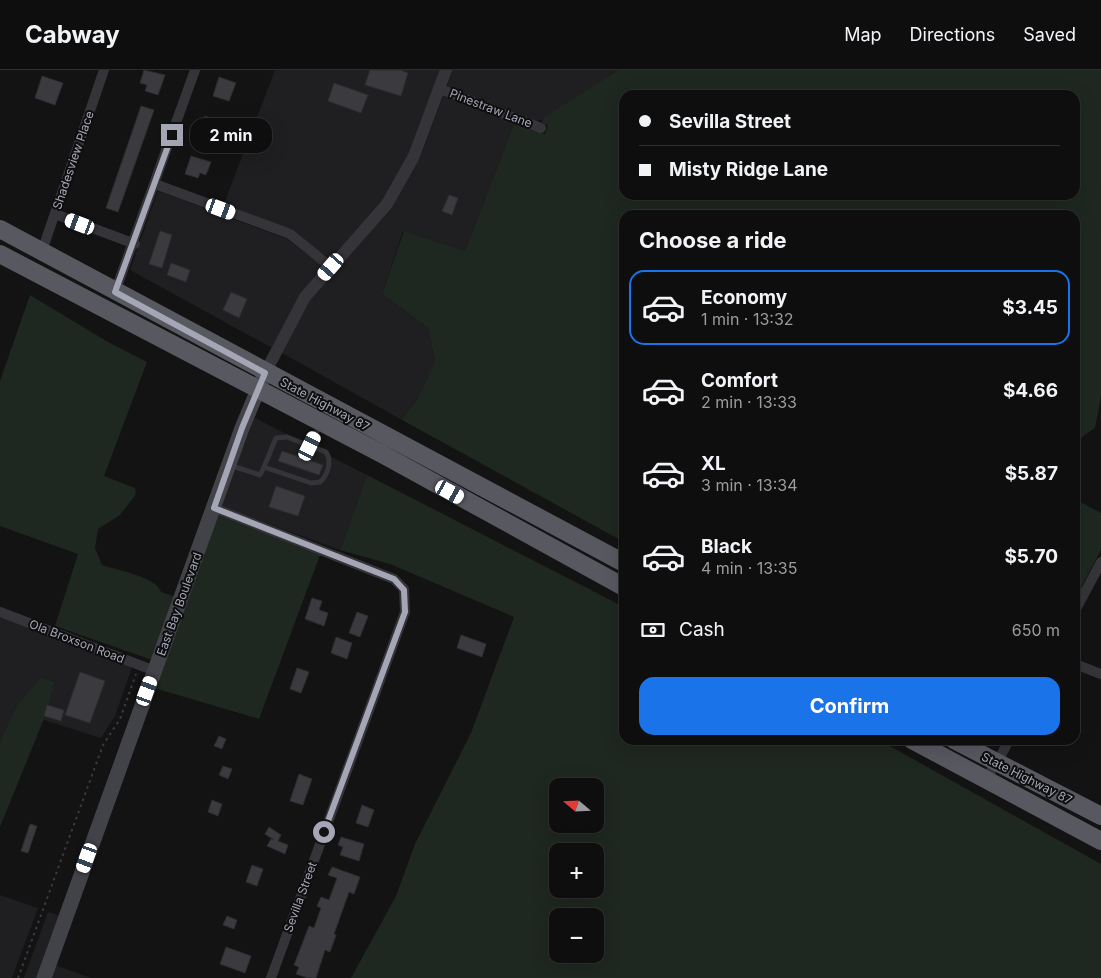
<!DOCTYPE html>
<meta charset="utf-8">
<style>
:root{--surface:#0e0e0f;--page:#1c1c1d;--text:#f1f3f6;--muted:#9b9c9e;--line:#2e2e2f;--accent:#1a73e8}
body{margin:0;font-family:Inter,sans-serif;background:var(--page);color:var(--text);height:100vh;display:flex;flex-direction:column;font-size:19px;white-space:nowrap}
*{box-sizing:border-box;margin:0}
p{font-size:16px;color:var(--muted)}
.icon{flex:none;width:28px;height:28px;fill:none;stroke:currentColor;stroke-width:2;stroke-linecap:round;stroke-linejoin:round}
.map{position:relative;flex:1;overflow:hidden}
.sheet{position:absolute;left:619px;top:140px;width:461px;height:535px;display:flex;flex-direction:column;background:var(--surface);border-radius:15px;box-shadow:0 5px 20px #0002,0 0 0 1px var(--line)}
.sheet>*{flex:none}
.hud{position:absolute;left:619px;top:20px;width:461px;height:110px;border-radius:15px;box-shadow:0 5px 20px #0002,0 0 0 1px var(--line);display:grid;align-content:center;height:110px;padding:0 20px;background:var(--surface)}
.needle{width:32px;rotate:289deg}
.fabs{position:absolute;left:549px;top:708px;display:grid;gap:10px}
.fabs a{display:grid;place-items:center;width:55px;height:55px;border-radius:10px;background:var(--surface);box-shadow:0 5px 20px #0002,0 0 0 1px var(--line);font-size:25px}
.end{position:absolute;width:22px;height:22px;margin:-11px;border:6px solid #a4a6b5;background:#111;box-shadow:0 0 0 2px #111}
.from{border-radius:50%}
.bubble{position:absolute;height:35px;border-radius:15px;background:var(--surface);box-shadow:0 5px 20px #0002,0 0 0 1px var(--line);font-size:16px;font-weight:700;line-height:35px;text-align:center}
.car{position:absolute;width:15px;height:30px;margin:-15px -8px;border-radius:6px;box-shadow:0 0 4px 1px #0007;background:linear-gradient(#fff 24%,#345 0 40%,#fff 0 76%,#345 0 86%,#fff 0)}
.hud b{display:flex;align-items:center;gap:18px;height:48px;font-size:19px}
.hud b+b{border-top:1px solid var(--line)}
.hud i{width:12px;height:12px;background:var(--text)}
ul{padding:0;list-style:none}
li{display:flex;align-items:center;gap:15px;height:75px;margin:0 10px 8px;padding:0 10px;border:2px solid transparent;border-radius:15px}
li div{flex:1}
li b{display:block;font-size:19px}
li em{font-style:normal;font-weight:700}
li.on{border-color:var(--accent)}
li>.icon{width:45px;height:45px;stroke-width:1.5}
h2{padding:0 20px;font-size:22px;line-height:60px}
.pay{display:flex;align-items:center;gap:12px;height:55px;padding:0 20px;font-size:19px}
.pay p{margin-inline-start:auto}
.action{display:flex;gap:10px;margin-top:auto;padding:10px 20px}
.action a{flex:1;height:58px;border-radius:15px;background:var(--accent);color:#fff;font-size:20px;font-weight:700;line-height:58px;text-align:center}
header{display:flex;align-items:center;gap:30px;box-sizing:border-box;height:70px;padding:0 25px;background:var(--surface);border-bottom:1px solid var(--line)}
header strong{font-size:24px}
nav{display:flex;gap:28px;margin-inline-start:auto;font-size:18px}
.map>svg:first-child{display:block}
.built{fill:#1f1f21}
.green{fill:#1f2721;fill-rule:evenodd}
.building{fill:#3a3a3f;stroke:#2d2d30}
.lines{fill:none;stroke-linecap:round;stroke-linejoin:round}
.path{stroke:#3a3a40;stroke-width:2;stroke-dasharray:2.5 4;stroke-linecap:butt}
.service{stroke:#343439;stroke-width:5}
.minor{stroke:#343439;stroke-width:10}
.tertiary{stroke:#343439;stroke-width:12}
.secondary{stroke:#424249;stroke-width:15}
.trunk{stroke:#585861;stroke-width:18}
.route{stroke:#a4a6b5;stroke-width:6}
.labels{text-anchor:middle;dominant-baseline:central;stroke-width:4;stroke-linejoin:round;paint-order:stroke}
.street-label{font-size:12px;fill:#a4a6b5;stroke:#0e0e0f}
</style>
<header>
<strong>Cabway</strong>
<nav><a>Map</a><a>Directions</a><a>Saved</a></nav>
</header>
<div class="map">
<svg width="1101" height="908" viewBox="0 0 1101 908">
<rect width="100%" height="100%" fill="#131314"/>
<path class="built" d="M 275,0 L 440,0 L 409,85 L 383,130 L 330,189 L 291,160 L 224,134 Z
M 452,0 L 618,0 L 541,50 L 536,51 L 447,16 Z
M 443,26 L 516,53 L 514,54 L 465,181 L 403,161 L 382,224 L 428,258 L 435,292 L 419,326 L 402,350 L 282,283 L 310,230 L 420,88 Z
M 158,121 L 287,169 L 324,197 L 272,278 L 130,200 Z
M 253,347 L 367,405 L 340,480 L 220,436 Z
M 0,547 L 132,597 L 115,646 L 101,668 L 44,650 L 46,644 L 17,635 L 0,672 Z
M 0,825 L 38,838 L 12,908 L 0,908 Z
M 48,842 L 61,846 L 38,908 L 24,908 Z
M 55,895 L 91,908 L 50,908 Z"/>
<path class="green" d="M 618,0 L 1101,0 L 1101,326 L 1095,358 L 1083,366 L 1075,378 L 1075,145 L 624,145 L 624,472 L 402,350 L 419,326 L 435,291 L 428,258 L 382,224 L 404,161 L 465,181 L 514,54 L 545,64 L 548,55 L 542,53 L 543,48 ZM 624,25 L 1075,25 L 1075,125 L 624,125 Z
M 30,225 L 108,272 L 147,292 L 104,406 L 135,418 L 136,424 L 120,445 L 98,459 L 95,478 L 102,495 C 117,500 157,507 161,522 L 176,527 L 152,590 L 55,556 L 78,484 L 0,456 L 0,311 Z
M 367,405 L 624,537 L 624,670 L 879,670 L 1101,794 L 1101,908 L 351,908 L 396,826 L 415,774 L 471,663 L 514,547 L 390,494 L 340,480 ZM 558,716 L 595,716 L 595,754 L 558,754 ZM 558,781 L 595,781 L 595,819 L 558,819 ZM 558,846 L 595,846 L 595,884 L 558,884 Z
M 1075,429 L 1101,443 L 1101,480 L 1075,529 Z
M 217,445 L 320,485 L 259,649 L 154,618 Z
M 41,608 L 54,612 L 46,644 L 0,757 L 0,672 L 17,635 Z"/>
<path class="building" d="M 144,0 L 165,5 L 158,25 L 145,21 L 147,15 L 140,13 Z
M 370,0 L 400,0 L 408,3 L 401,26 L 365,15 Z
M 42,6 L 63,13 L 55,35 L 35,28 Z
M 219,7 L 236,13 L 229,31 L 213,26 Z
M 334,13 L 368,25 L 361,43 L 328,31 Z
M 141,36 L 154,40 L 118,142 L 106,138 Z
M 205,46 L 221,51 L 213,75 L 197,70 Z
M 191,86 L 211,92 L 206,105 L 200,103 L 198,108 L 185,104 Z
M 449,125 L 458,128 L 452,145 L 442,141 Z
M 160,161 L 172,165 L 162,198 L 149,194 Z
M 171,193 L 190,200 L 186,212 L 167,205 Z
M 231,222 L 247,229 L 239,248 L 223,240 Z
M 282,381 L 323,395 L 319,405 L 278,391 Z
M 276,416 L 305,426 L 298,446 L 269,437 Z
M 312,528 L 322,531 L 319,540 L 328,543 L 324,556 L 305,549 Z
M 357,542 L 368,546 L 360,567 L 349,563 Z
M 461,565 L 486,574 L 482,587 L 457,578 Z
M 336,567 L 352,573 L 347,589 L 331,583 Z
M 297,598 L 309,602 L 301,623 L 290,619 Z
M 80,602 L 105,611 L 90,653 L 65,645 Z
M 47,635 L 64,640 L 61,651 L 44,646 Z
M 219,666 L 226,669 L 222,679 L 214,676 Z
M 223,696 L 232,699 L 228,709 L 219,705 Z
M 299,704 L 312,709 L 303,735 L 290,731 Z
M 212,730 L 222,734 L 218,746 L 208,742 Z
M 362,735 L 374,740 L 368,757 L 356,753 Z
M 30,754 L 37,756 L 28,783 L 21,781 Z
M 269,757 L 281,765 L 278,771 L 288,775 L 285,784 L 267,776 L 271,769 L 274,770 L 265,764 Z
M 341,767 L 364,774 L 359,791 L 340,785 L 343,777 L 338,775 Z
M 252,795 L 263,799 L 257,816 L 246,812 Z
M 332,797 L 360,807 L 354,824 L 349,822 L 334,864 L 336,865 L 330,882 L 325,880 L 316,908 L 308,908 L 296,904 L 299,897 L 294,895 L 309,856 L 314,858 L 321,838 L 317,836 L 321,827 L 329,830 L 337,808 L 328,805 Z
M 227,846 L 237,850 L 234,859 L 223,855 Z
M 226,877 L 251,886 L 245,903 L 220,894 Z"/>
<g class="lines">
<path class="path" d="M 18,908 L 103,675 L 120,649 L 136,604"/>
<path class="service" d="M 310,376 L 287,367 L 276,368 L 264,397 L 311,413 L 320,412 C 328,405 332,391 326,382 L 310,376 L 320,355
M 232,396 L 260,405 L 264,397"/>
<path class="minor" d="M 440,19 L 541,58
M 155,114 L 290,164 L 331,197
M 55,144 L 135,174
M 42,181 L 104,0
M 115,222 L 195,0
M 214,438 L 394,509 L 404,519 L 405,542 L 271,908
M 1075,541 L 1101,492
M 0,542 L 155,601
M 1075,594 L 1101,604
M 985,709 L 997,693 L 1009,670"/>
<path class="tertiary" d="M 265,303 L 305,227 L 387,134 L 414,86 L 446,0"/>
<path class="secondary" d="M 44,908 L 242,358 L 263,308"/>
<path class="trunk" d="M 0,159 L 624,493
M 0,184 L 382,384 L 624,517
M 912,670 L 1101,771
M 954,670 L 1101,746"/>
</g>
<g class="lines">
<path class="route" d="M 172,65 L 115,222 L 265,303 L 242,358 L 214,438 L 394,509 L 404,520 L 405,542 L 324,762"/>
</g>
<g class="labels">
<g class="street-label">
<text transform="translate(491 38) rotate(21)">Pinestraw Lane</text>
<text transform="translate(73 90) rotate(-71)">Shadesview Place</text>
<text transform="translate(325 334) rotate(28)">State Highway 87</text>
<text transform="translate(179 534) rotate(-70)">East Bay Boulevard</text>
<text transform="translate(77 571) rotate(21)">Ola Broxson Road</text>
<text transform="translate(1027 708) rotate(27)">State Highway 87</text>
<text transform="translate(300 827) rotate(-70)">Sevilla Street</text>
</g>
</g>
</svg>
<div class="fabs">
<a><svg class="needle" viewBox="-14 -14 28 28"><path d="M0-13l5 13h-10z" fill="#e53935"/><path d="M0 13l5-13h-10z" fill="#9b9c9e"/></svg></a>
<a>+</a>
<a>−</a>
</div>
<i class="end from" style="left:324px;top:762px"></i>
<i class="end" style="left:172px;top:65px"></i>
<div class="bubble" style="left:190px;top:48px;width:82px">2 min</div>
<i class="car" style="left:221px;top:139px;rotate:110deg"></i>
<i class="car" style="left:80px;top:154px;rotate:291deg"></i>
<i class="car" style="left:331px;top:197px;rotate:221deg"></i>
<i class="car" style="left:310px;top:376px;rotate:26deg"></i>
<i class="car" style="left:450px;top:422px;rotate:119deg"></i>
<i class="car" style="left:147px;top:621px;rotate:20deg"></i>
<i class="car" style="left:87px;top:788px;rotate:200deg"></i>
<div class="hud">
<b><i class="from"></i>Sevilla Street</b>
<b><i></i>Misty Ridge Lane</b>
</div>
<section class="sheet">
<h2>Choose a ride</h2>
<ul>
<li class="on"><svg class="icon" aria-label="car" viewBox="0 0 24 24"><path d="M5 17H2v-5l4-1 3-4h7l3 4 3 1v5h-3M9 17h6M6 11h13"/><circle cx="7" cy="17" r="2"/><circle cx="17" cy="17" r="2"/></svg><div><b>Economy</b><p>1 min · 13:32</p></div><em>$3.45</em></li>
<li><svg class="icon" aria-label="car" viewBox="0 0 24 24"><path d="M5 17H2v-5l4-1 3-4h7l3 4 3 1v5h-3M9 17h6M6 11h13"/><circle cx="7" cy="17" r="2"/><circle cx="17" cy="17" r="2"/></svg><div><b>Comfort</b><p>2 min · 13:33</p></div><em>$4.66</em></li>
<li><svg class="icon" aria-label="car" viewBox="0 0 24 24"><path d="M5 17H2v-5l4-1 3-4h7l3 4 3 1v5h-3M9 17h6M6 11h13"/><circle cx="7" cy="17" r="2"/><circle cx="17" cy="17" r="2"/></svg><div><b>XL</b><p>3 min · 13:34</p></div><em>$5.87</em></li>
<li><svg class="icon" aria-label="car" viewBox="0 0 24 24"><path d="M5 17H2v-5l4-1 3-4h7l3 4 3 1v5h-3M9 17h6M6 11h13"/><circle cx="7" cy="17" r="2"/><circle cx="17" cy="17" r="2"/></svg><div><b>Black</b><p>4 min · 13:35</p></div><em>$5.70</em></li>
</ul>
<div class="pay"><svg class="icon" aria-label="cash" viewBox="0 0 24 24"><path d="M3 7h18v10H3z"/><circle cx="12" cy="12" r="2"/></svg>Cash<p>650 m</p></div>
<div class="action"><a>Confirm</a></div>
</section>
</div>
